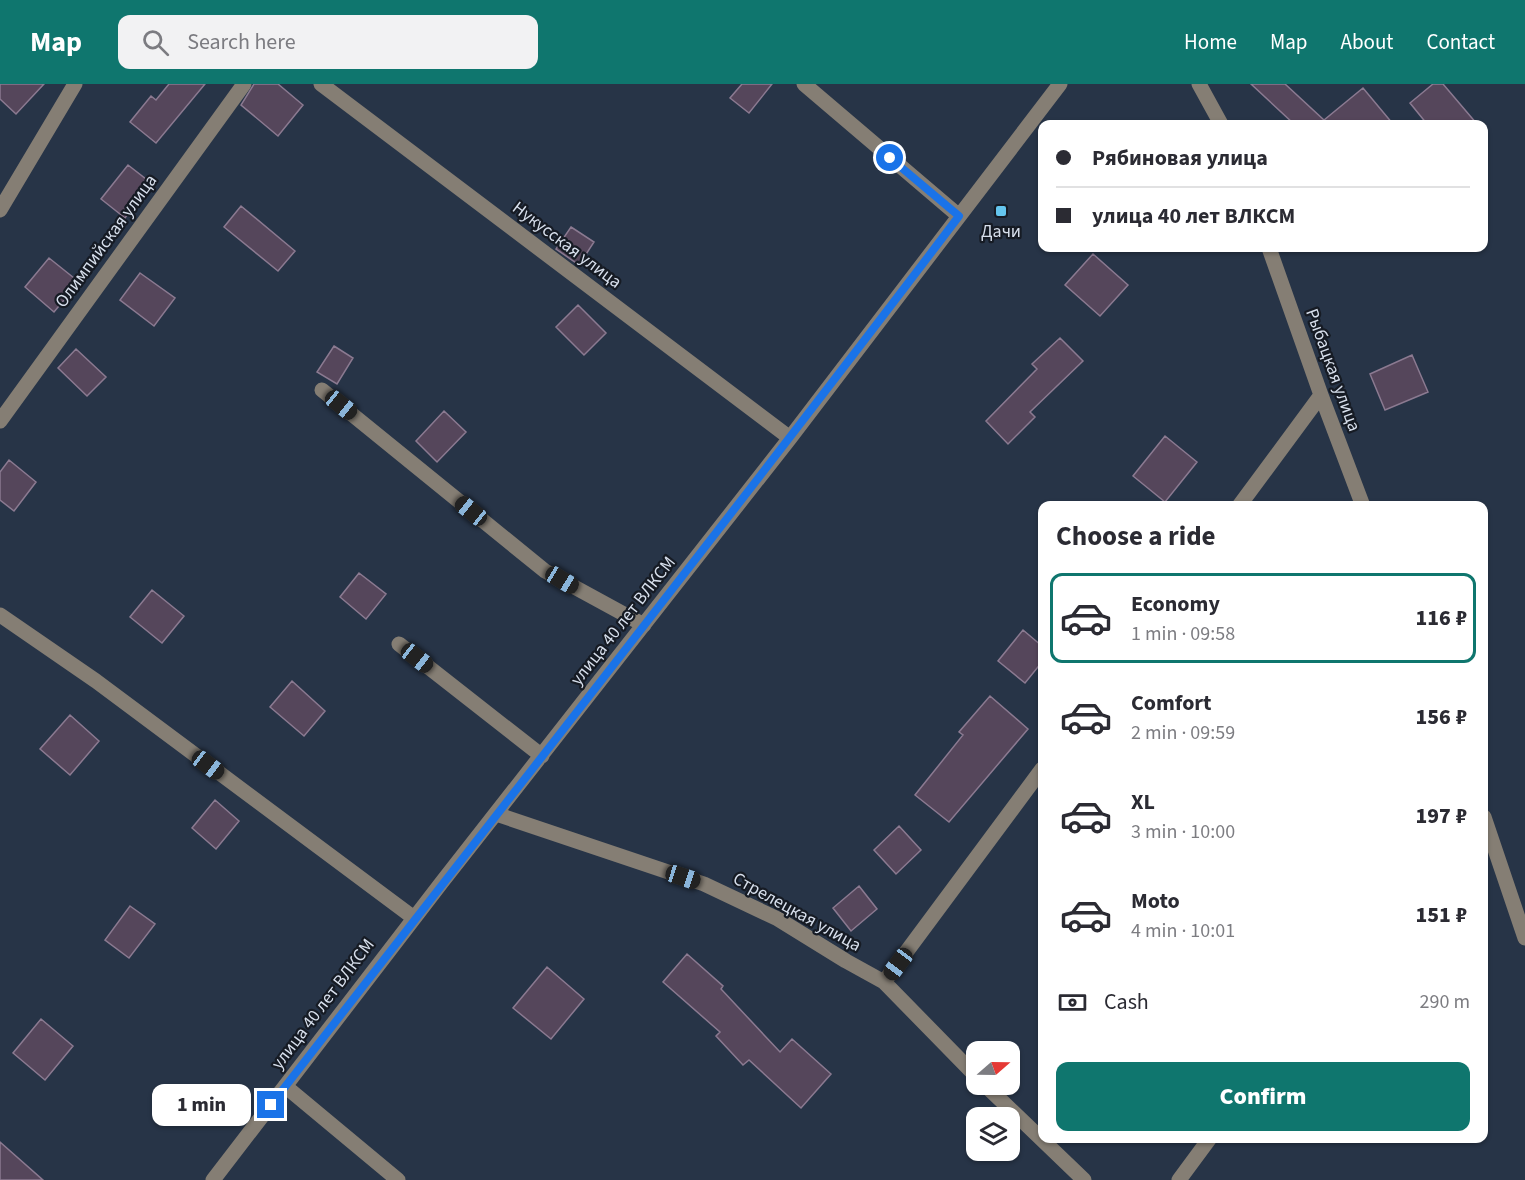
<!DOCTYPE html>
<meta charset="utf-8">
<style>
:root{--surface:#fff;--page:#f2f2f3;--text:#2b2b33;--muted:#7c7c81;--line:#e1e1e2;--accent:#0f766e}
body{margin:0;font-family:"Source Sans 3",sans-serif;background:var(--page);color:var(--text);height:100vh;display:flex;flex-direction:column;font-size:22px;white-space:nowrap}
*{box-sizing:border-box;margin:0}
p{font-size:20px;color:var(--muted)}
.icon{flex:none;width:33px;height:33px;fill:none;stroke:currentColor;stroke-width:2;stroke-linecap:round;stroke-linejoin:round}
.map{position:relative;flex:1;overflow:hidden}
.sheet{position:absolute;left:1038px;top:417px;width:450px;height:642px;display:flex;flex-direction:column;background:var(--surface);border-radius:12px;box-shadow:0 2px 4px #0004}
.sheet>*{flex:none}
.banner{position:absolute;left:1038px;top:36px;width:450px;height:132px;border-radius:12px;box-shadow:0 2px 4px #0004;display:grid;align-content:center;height:132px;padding:0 18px;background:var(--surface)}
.needle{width:39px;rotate:70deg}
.buttons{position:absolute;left:966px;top:957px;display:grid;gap:12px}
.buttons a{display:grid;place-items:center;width:54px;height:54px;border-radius:12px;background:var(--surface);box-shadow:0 2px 4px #0004;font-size:30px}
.end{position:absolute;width:27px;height:27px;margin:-14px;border:8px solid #1a73e8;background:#fff;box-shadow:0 0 0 3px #fff}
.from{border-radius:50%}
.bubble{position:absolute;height:42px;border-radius:12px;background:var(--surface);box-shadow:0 2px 4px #0004;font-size:20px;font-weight:800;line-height:42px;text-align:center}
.car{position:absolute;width:18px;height:36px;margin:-18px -9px;border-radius:8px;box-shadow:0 0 4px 2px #0007;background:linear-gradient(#222 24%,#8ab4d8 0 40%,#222 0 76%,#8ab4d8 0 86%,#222 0)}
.banner b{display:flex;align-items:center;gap:21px;height:57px;font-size:22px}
.banner b+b{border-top:2px solid var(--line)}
.banner i{width:15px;height:15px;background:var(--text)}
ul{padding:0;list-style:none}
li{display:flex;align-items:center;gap:18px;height:90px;margin:0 12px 9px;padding:0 6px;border:3px solid transparent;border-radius:12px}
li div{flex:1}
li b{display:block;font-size:22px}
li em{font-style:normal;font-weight:800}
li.active{border-color:var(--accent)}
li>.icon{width:54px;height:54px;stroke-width:1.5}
h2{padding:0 18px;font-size:27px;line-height:72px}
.pay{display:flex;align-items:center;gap:15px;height:66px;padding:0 18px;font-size:22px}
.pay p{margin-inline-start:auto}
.button{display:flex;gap:12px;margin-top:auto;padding:12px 18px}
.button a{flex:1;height:69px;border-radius:12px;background:var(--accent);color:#fff;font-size:24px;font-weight:800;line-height:69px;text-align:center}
header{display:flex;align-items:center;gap:36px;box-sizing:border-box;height:84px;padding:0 30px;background:var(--accent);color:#fff}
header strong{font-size:28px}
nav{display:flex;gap:33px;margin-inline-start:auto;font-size:21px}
.search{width:420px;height:54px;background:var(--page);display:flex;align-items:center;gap:15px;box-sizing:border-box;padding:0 21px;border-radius:12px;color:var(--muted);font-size:22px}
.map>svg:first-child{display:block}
.building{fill:#55465b;stroke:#8b7a91;stroke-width:1.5}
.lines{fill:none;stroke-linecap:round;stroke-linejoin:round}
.minor{stroke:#857e74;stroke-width:15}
.route{stroke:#1a73e8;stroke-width:8}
.poi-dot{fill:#64c5ee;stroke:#161b24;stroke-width:2}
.labels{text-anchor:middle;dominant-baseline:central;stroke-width:4.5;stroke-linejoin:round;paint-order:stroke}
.poi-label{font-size:18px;fill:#d7dfec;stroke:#161b24}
.street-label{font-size:18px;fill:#d7dfec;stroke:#161b24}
</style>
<header>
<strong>Map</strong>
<div class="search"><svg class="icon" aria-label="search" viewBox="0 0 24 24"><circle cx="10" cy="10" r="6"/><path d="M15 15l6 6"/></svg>Search here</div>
<nav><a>Home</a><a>Map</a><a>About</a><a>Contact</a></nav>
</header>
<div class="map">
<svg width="1525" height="1096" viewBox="0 0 1525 1096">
<rect width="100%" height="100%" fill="#273447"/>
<path class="building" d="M 0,0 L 44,0 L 16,30 L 0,15 Z
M 169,0 L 205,0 L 156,59 L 130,38 L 151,12 L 156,16 Z
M 254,0 L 278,0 L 303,21 L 278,52 L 241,21 Z
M 742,0 L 772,0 L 749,29 L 730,14 Z
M 1251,0 L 1285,0 L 1324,36 L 1363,4 L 1393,40 L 1294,40 Z
M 1433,0 L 1443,0 L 1477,40 L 1427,40 L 1410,19 Z
M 128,81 L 151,99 L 125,134 L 101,115 Z
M 241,122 L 295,167 L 278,187 L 224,143 Z
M 571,143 L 594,158 L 579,181 L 556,165 Z
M 1093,170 L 1128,201 L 1100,232 L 1065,201 Z
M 49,174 L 79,198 L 54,228 L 25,203 Z
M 140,189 L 175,214 L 154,242 L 120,216 Z
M 578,221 L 606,249 L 584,271 L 556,243 Z
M 1060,254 L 1083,277 L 1030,328 L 1035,333 L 1008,360 L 986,337 L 1037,285 L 1032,280 Z
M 334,262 L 353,274 L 337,300 L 317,288 Z
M 76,265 L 106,293 L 87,312 L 58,284 Z
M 1412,271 L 1428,308 L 1385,326 L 1370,290 Z
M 444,327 L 466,348 L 437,378 L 416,357 Z
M 1165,352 L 1197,378 L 1165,418 L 1133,392 Z
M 9,376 L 36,398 L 14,427 L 0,416 L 0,388 Z
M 359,489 L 386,510 L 366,535 L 340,513 Z
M 152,506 L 184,532 L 162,559 L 130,533 Z
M 1023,546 L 1042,562 L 1042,578 L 1025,599 L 998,577 Z
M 292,597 L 325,627 L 304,652 L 270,623 Z
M 990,612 L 1028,645 L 949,738 L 915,711 L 963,651 L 959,648 Z
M 70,631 L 99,657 L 70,691 L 40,665 Z
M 215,716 L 239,737 L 216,765 L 192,744 Z
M 899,742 L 921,766 L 896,790 L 874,766 Z
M 859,802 L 877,825 L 851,847 L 833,824 Z
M 130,822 L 155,840 L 129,874 L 105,856 Z
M 687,870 L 723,902 L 721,905 L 780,968 L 792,955 L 831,990 L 801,1024 L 749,976 L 743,981 L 716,952 L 720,948 L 663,898 Z
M 547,883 L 584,915 L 551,955 L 513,924 Z
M 41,935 L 73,962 L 45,996 L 13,969 Z
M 0,1058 L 43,1096 L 0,1096 Z"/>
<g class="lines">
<path class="minor" d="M 321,0 L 790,354
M 804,0 L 959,132
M 1199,0 L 1221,40
M 0,126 L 75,0
M 1269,164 L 1321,311 L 1363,422
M 322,306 L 545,487 L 644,541
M 0,337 L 244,0
M 1239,422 L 1321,311
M 0,531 L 96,597 L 414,834
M 399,560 L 542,672
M 496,730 L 704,800 L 778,835 L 846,877 L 884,898 L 976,992
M 1484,733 L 1525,854
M 884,898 L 1042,685
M 984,1000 L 1084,1096
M 285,1002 L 398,1096
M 213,1096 L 442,798 L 790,354 L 1060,0
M 1179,1096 L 1210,1054"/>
</g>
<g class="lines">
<path class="route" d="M 271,1021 C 500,725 733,431 959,132 L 890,74"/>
</g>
<rect class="poi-dot" x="995" y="121" width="12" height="12" rx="3"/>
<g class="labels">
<g class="poi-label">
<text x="1001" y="147">Дачи</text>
</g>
<g class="street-label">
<text transform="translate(106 157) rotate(-54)">Олимпийская улица</text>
<text transform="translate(567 161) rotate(37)">Нукусская улица</text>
<text transform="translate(1333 286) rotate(70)">Рыбацкая улица</text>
<text transform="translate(623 537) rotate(-52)">улица 40 лет ВЛКСМ</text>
<text transform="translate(797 828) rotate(29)">Стрелецкая улица</text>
<text transform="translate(323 920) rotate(-53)">улица 40 лет ВЛКСМ</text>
</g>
</g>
</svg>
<div class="buttons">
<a><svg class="needle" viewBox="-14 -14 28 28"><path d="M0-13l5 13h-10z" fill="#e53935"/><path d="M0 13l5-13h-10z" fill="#7c7c81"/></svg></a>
<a><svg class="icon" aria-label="layers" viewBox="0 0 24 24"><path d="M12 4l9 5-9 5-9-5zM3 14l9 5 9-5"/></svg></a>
</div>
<i class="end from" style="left:890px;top:74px"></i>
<i class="end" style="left:271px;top:1021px"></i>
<div class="bubble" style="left:152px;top:1000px;width:99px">1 min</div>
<i class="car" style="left:341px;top:321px;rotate:129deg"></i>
<i class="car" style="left:471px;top:427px;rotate:309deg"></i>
<i class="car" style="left:562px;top:496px;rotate:121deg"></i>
<i class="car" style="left:417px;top:574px;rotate:128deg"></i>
<i class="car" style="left:208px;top:681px;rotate:127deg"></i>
<i class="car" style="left:683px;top:793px;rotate:108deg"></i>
<i class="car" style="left:898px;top:880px;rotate:217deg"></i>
<div class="banner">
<b><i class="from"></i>Рябиновая улица</b>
<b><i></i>улица 40 лет ВЛКСМ</b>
</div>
<section class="sheet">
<h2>Choose a ride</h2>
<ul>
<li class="active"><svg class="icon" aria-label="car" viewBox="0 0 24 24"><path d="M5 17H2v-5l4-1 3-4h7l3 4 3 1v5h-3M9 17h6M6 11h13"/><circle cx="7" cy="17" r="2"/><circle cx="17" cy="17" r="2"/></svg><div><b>Economy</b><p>1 min · 09:58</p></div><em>116 ₽</em></li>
<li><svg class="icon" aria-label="car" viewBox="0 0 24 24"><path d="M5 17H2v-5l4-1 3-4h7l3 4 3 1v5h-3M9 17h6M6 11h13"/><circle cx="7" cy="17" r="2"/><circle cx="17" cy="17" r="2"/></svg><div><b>Comfort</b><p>2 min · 09:59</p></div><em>156 ₽</em></li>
<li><svg class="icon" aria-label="car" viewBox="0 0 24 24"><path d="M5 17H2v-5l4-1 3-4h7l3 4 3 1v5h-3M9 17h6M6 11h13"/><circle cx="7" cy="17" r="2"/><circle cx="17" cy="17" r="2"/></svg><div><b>XL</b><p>3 min · 10:00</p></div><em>197 ₽</em></li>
<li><svg class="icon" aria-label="car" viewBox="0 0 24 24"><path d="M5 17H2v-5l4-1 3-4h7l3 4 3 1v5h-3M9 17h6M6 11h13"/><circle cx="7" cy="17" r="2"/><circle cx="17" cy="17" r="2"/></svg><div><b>Moto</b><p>4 min · 10:01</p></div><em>151 ₽</em></li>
</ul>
<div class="pay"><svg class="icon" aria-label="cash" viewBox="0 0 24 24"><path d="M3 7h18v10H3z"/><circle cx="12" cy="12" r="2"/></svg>Cash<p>290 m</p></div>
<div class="button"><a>Confirm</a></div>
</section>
</div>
